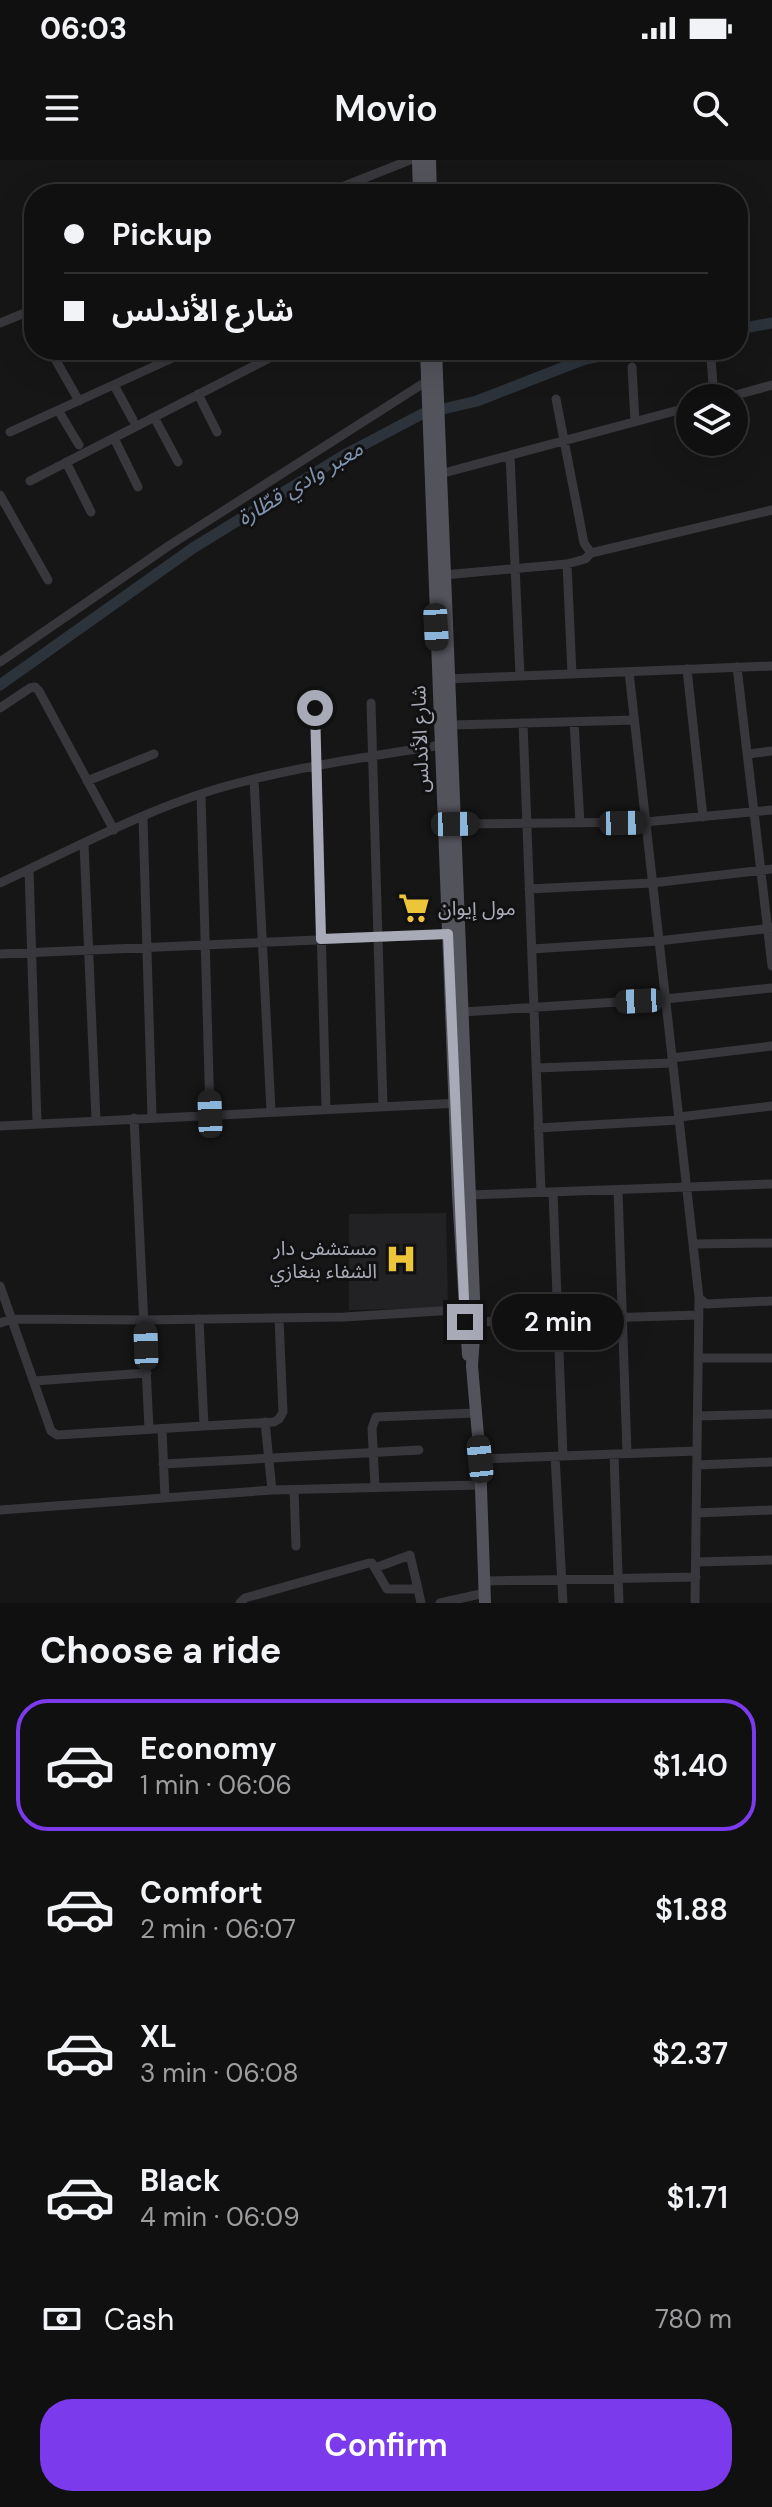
<!DOCTYPE html>
<meta charset="utf-8">
<style>
:root{--surface:#101011;--page:#19191a;--text:#f1f3f6;--muted:#9c9d9f;--line:#303031;--accent:#7c3aed}
body{margin:0;font-family:"DM Sans","Noto Sans Arabic",sans-serif;background:var(--page);color:var(--text);height:100vh;display:flex;flex-direction:column;font-size:30px;white-space:nowrap}
*{box-sizing:border-box;margin:0}
p{font-size:26px;color:var(--muted)}
.icon{flex:none;width:44px;height:44px;fill:none;stroke:currentColor;stroke-width:2;stroke-linecap:round;stroke-linejoin:round}
.map{position:relative;height:1443px;overflow:hidden}
.panel{display:flex;flex-direction:column;background:var(--surface);flex:1}
.panel>*{flex:none}
.hud{position:absolute;left:24px;top:24px;width:724px;height:176px;border-radius:32px;box-shadow:0 8px 32px #0002,0 0 0 2px var(--line);display:grid;align-content:center;height:176px;padding:0 40px;background:var(--surface)}
.controls{position:absolute;left:676px;top:224px;display:grid;gap:16px}
.controls a{display:grid;place-items:center;width:72px;height:72px;border-radius:50%;background:var(--surface);box-shadow:0 8px 32px #0002,0 0 0 2px var(--line);font-size:40px}
.end{position:absolute;width:36px;height:36px;margin:-18px;border:10px solid #a8abb7;background:#111;box-shadow:0 0 0 4px #111}
.from{border-radius:50%}
.bubble{position:absolute;height:56px;border-radius:28px;background:var(--surface);box-shadow:0 8px 32px #0002,0 0 0 2px var(--line);font-size:26px;font-weight:600;line-height:56px;text-align:center}
.car{position:absolute;width:24px;height:48px;margin:-24px -12px;border-radius:10px;box-shadow:0 0 6px 2px #0007;background:linear-gradient(#222 24%,#8ab4d8 0 40%,#222 0 76%,#8ab4d8 0 86%,#222 0)}
.hud b{display:flex;align-items:center;gap:28px;height:76px;font-size:30px}
.hud b+b{border-top:2px solid var(--line)}
.hud i{width:20px;height:20px;background:var(--text)}
ul{padding:0;list-style:none}
li{display:flex;align-items:center;gap:24px;height:132px;margin:0 16px 12px;padding:0 24px;border:4px solid transparent;border-radius:32px}
li div{flex:1}
li b{display:block;font-size:30px}
li em{font-style:normal;font-weight:600}
li.selected{border-color:var(--accent)}
li>.icon{width:72px;height:72px;stroke-width:1.5}
h2{padding:0 40px;font-size:36px;line-height:96px}
.pay{display:flex;align-items:center;gap:20px;height:88px;padding:0 40px;font-size:30px}
.pay p{margin-inline-start:auto}
.cta{display:flex;gap:16px;margin-top:auto;padding:16px 40px}
.cta a{flex:1;height:92px;border-radius:32px;background:var(--accent);color:#fff;font-size:32px;font-weight:600;line-height:92px;text-align:center}
.status{display:flex;justify-content:space-between;align-items:center;height:56px;padding:0 40px;background:var(--surface);direction:ltr}
.status svg{height:22px;fill:currentColor}
header{display:flex;justify-content:space-between;align-items:center;height:104px;padding:0 40px;background:var(--surface);font-size:36px;font-weight:600}
.map>svg:first-child{display:block}
.built{fill:#222224}
.lines{fill:none;stroke-linecap:round;stroke-linejoin:round}
.river{stroke:#2c333b;stroke-width:11}
.minor{stroke:#37373c;stroke-width:9}
.major{stroke:#53545b;stroke-width:12}
.route{stroke:#a8abb7;stroke-width:10}
.labels{text-anchor:middle;dominant-baseline:central;stroke-width:6;stroke-linejoin:round;paint-order:stroke}
.street-label{font-size:20px;fill:#a8abb7;stroke:#111112}
.poi-label{font-size:20px;fill:#a8abb7;stroke:#111112;text-anchor:start}
.water-label{font-size:22px;font-style:italic;fill:#8094b1;stroke:#111112}
</style>
<div class="status"><b>06:03</b><svg viewBox="0 0 49 12"><path d="M0 12V9h3v3zM5 12V6h3v6zM10 12V3h3v9zM15 12V0h3v12zM26 1h20v11H26zM47 4h2v5h-2z"/></svg></div>
<header><svg class="icon" aria-label="menu" viewBox="0 0 24 24"><path d="M4 6h16M4 12h16M4 18h16"/></svg>Movio<svg class="icon" aria-label="search" viewBox="0 0 24 24"><circle cx="10" cy="10" r="6"/><path d="M15 15l6 6"/></svg></header>
<div class="map">
<svg width="772" height="1443" viewBox="0 0 772 1443">
<rect width="100%" height="100%" fill="#161617"/>
<path class="built" d="M 446,1053 L 448,1148 L 349,1150 L 349,1054 Z"/>
<g class="lines">
<path class="river" d="M 738,169 L 772,163
M 0,525 L 193,388 L 346,294 L 422,254 L 477,241 L 585,199 L 632,190"/>
<path class="minor" d="M 324,34 L 410,0
M 0,163 L 34,149
M 50,190 L 79,241
M 711,198 L 714,238
M 632,207 L 635,262
M 114,225 L 133,260
M 198,234 L 217,272
M 725,238 L 772,225
M 556,239 L 584,383 L 591,393 L 772,350
M 58,250 L 79,285
M 154,257 L 178,302
M 10,272 L 190,190
M 114,278 L 138,327
M 510,295 L 520,516
M 66,302 L 91,352
M 440,314 L 690,247
M 30,321 L 285,190
M 0,335 L 48,420
M 567,404 L 572,514
M 444,415 L 567,404 L 585,399 L 591,393
M 0,502 L 170,385 L 427,221
M 737,507 L 772,806
M 687,509 L 703,657
M 629,512 L 699,1138 L 706,1144 L 772,1141
M 444,519 L 772,506
M 371,543 L 383,946
M 0,548 L 30,528 L 35,527 L 39,531 L 114,670
M 315,548 L 326,949
M 574,562 L 580,663
M 523,563 L 541,1032
M 451,565 L 634,560
M 748,594 L 772,591
M 254,619 L 271,951
M 87,621 L 154,594
M 201,635 L 210,954
M 143,658 L 152,957
M 455,664 L 645,662 L 772,650
M 84,684 L 96,960
M 29,709 L 37,963
M 0,723 C 77,687 159,642 242,622 C 307,605 375,596 441,585
M 529,729 L 652,723 L 772,709
M 532,789 L 658,781 L 772,768
M 0,794 L 452,774
M 462,852 L 665,839 L 772,828
M 672,898 L 772,886
M 536,908 L 672,903
M 679,957 L 772,946
M 134,958 L 149,1269
M 0,966 L 460,943
M 538,968 L 679,960
M 618,1030 L 627,1293
M 553,1032 L 563,1296
M 469,1035 L 772,1024
M 693,1084 L 772,1083
M 0,1126 L 51,1271 L 57,1275 L 204,1266 L 199,1159
M 475,1162 L 699,1155
M 0,1163 L 12,1159 L 145,1160 L 344,1157 L 471,1149
M 698,1198 L 772,1198
M 34,1221 L 147,1213
M 698,1256 L 772,1254
M 265,1262 L 272,1330
M 204,1266 L 274,1262 L 279,1259 L 283,1252 L 279,1158
M 162,1269 L 165,1338
M 614,1294 L 619,1443
M 555,1296 L 563,1443
M 480,1299 L 697,1291
M 163,1304 L 419,1290
M 697,1305 L 772,1302
M 375,1327 L 372,1268 L 376,1257 L 475,1253
M 294,1330 L 296,1386
M 0,1350 L 272,1330 L 481,1325
M 696,1353 L 772,1350
M 696,1402 L 772,1400
M 375,1408 L 410,1395 L 418,1429
M 485,1421 L 696,1417
M 240,1443 L 245,1438 L 369,1403 L 372,1403 L 387,1429 L 418,1429 L 421,1443
M 440,1443 L 485,1433
M 695,1443 L 699,1138"/>
<path class="major" d="M 418,0 L 419,34
M 430,0 L 431,34
M 426,190 L 458,1035 L 468,1195
M 436,190 L 475,1162 L 472,1206 L 480,1299 L 485,1443"/>
</g>
<g class="lines">
<path class="route" d="M 315,548 L 321,779 L 448,774 L 465,1162"/>
</g>
<defs>
<symbol id="supermarket-bare" viewBox="-9 -9 18 18"><path d="M-6-5.5h2.5l.6 2H6L4.5 2H-2.5L-4.4-4H-6ZM-1.5 3.2a1.3 1.3 0 1 0 .1 0ZM3 3.2a1.3 1.3 0 1 0 .1 0Z" fill="#edc538" stroke="#111112" stroke-width="2.5" paint-order="stroke"/></symbol>
<symbol id="hospital-bare" viewBox="-9 -9 18 18"><path d="M-5-5h3v3.5h4V-5h3V5h-3V1.5h-4V5h-3Z" fill="#edc538" stroke="#111112" stroke-width="2.5" paint-order="stroke"/></symbol>
</defs>
<g fill-rule="evenodd">
<use href="#supermarket-bare" x="392" y="726" width="44" height="44"/>
<use href="#hospital-bare" x="379" y="1077" width="44" height="44"/>
</g>
<g class="labels">
<g class="street-label">
<text transform="translate(420 579) rotate(-92)">شارع الأندلس</text>
</g>
<g class="poi-label">
<text x="438" y="748">مول إيوان</text>
<text x="377" y="1088" text-anchor="end">مستشفى دار<tspan x="377" dy="23">الشفاء بنغازي</tspan></text>
</g>
<g class="water-label">
<text transform="translate(300 323) rotate(-31)">معبر وادي قطّارة</text>
</g>
</g>
</svg>
<div class="controls">
<a><svg class="icon" aria-label="layers" viewBox="0 0 24 24"><path d="M12 4l9 5-9 5-9-5zM3 14l9 5 9-5"/></svg></a>
</div>
<i class="end from" style="left:315px;top:548px"></i>
<i class="end" style="left:465px;top:1162px"></i>
<div class="bubble" style="left:492px;top:1134px;width:132px">2 min</div>
<i class="car" style="left:436px;top:467px;rotate:177deg"></i>
<i class="car" style="left:623px;top:663px;rotate:89deg"></i>
<i class="car" style="left:455px;top:664px;rotate:89deg"></i>
<i class="car" style="left:639px;top:841px;rotate:267deg"></i>
<i class="car" style="left:210px;top:954px;rotate:358deg"></i>
<i class="car" style="left:146px;top:1186px;rotate:358deg"></i>
<i class="car" style="left:480px;top:1299px;rotate:354deg"></i>
<div class="hud">
<b><i class="from"></i>Pickup</b>
<b><i></i>شارع الأندلس</b>
</div>
</div>
<section class="panel">
<h2>Choose a ride</h2>
<ul>
<li class="selected"><svg class="icon" aria-label="car" viewBox="0 0 24 24"><path d="M5 17H2v-5l4-1 3-4h7l3 4 3 1v5h-3M9 17h6M6 11h13"/><circle cx="7" cy="17" r="2"/><circle cx="17" cy="17" r="2"/></svg><div><b>Economy</b><p>1 min · 06:06</p></div><em>$1.40</em></li>
<li><svg class="icon" aria-label="car" viewBox="0 0 24 24"><path d="M5 17H2v-5l4-1 3-4h7l3 4 3 1v5h-3M9 17h6M6 11h13"/><circle cx="7" cy="17" r="2"/><circle cx="17" cy="17" r="2"/></svg><div><b>Comfort</b><p>2 min · 06:07</p></div><em>$1.88</em></li>
<li><svg class="icon" aria-label="car" viewBox="0 0 24 24"><path d="M5 17H2v-5l4-1 3-4h7l3 4 3 1v5h-3M9 17h6M6 11h13"/><circle cx="7" cy="17" r="2"/><circle cx="17" cy="17" r="2"/></svg><div><b>XL</b><p>3 min · 06:08</p></div><em>$2.37</em></li>
<li><svg class="icon" aria-label="car" viewBox="0 0 24 24"><path d="M5 17H2v-5l4-1 3-4h7l3 4 3 1v5h-3M9 17h6M6 11h13"/><circle cx="7" cy="17" r="2"/><circle cx="17" cy="17" r="2"/></svg><div><b>Black</b><p>4 min · 06:09</p></div><em>$1.71</em></li>
</ul>
<div class="pay"><svg class="icon" aria-label="cash" viewBox="0 0 24 24"><path d="M3 7h18v10H3z"/><circle cx="12" cy="12" r="2"/></svg>Cash<p>780 m</p></div>
<div class="cta"><a>Confirm</a></div>
</section>
